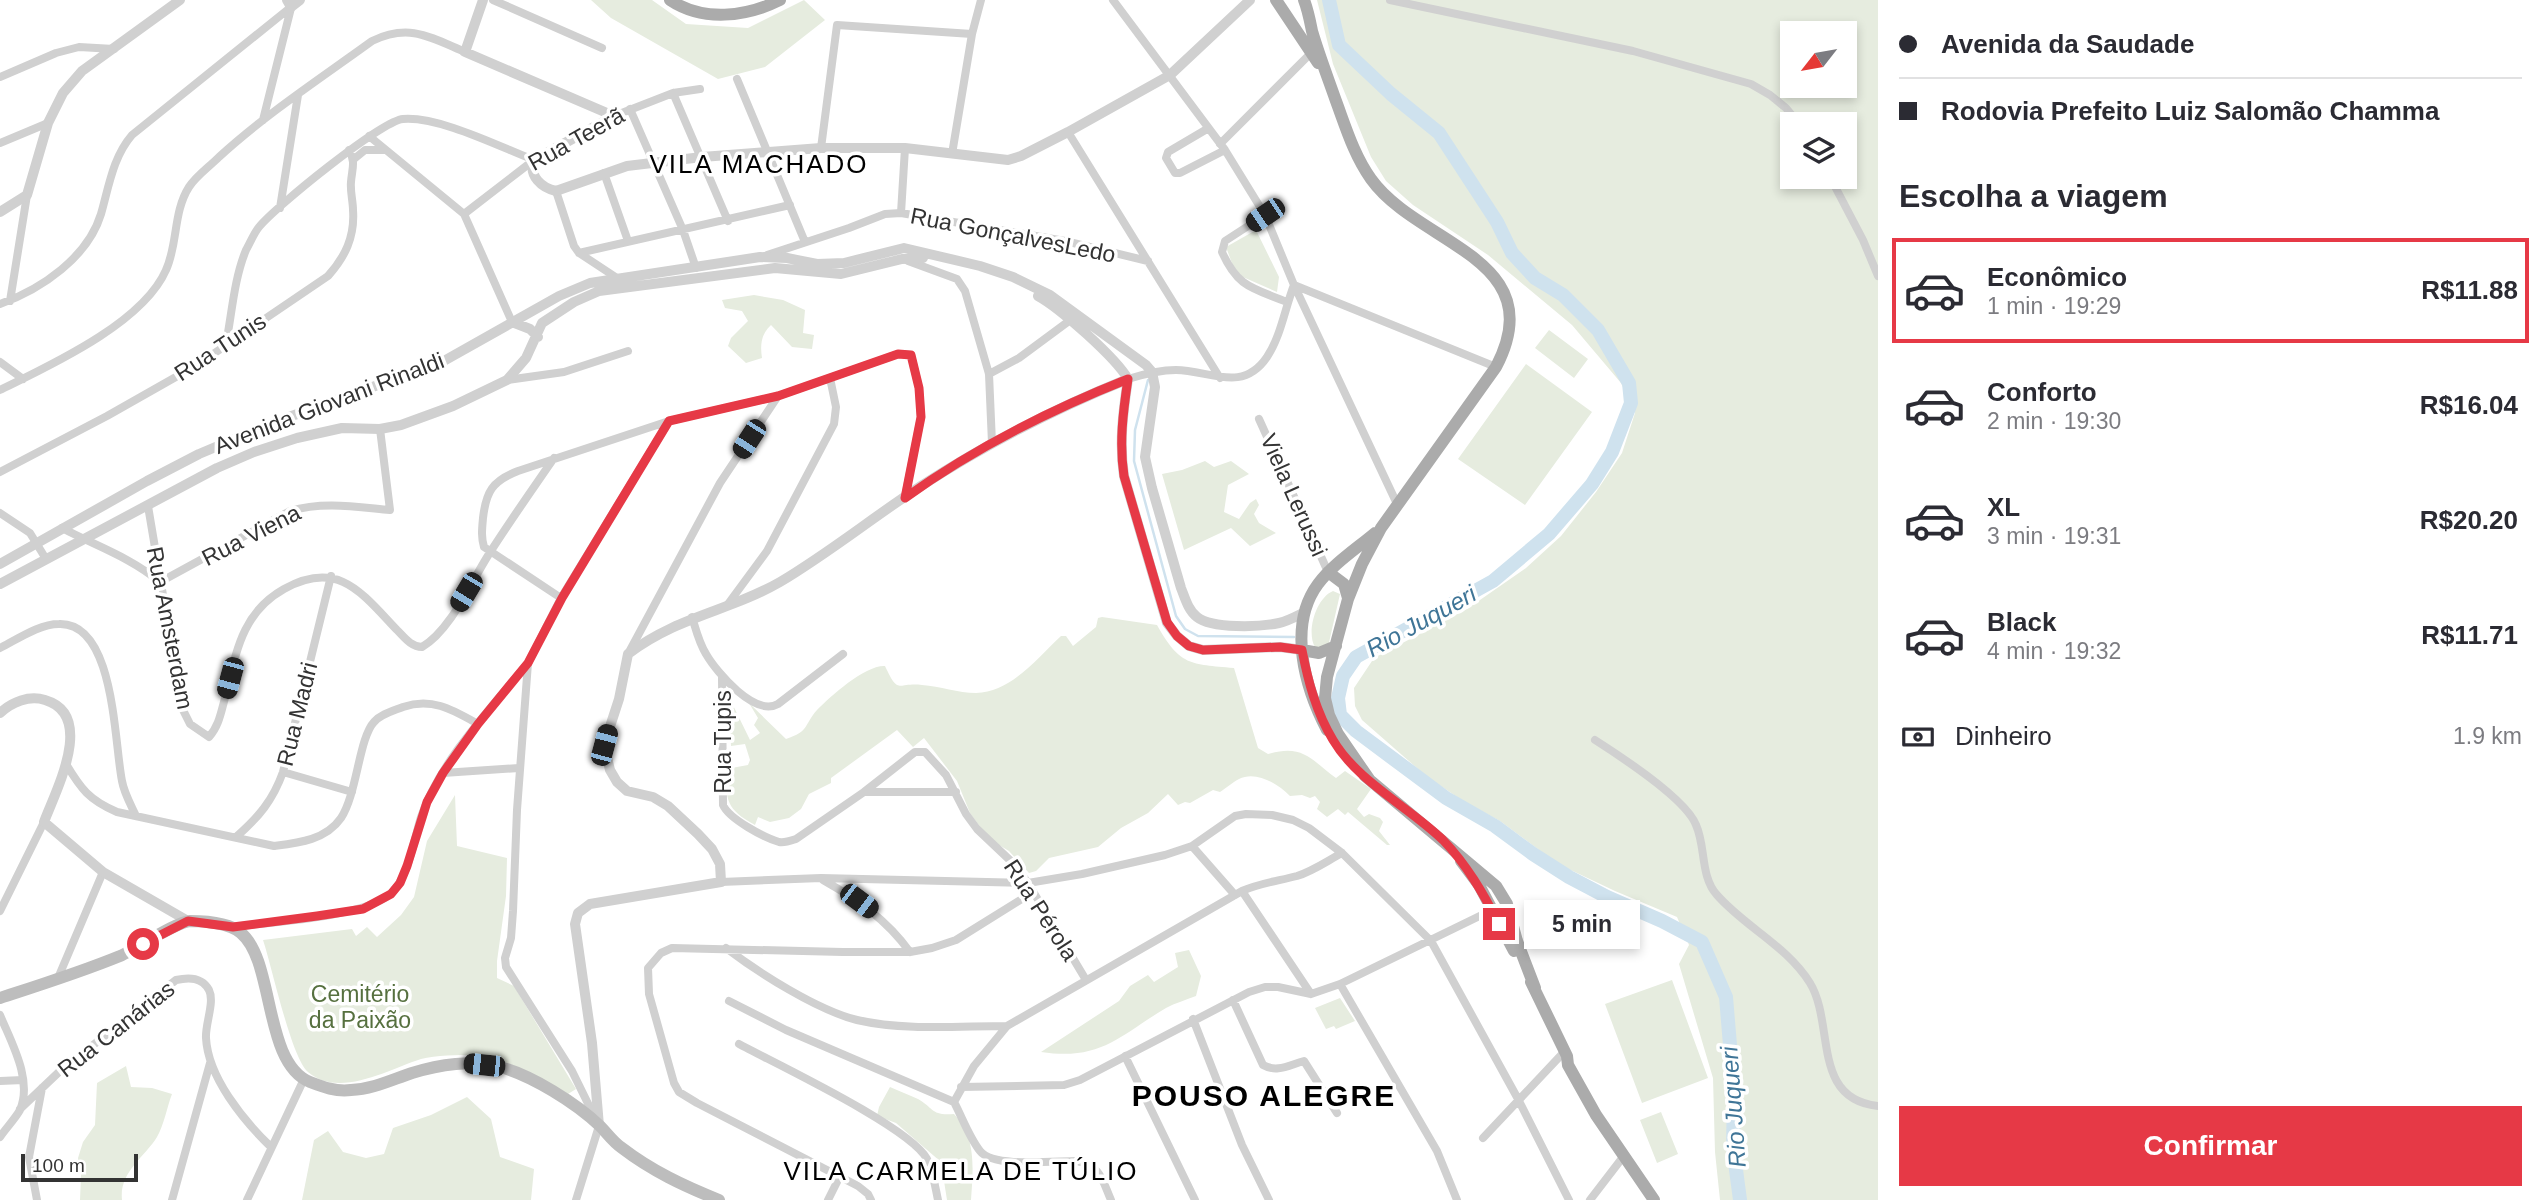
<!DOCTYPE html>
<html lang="pt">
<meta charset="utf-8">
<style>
:root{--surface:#fff;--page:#f7f7f7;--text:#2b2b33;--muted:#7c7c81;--line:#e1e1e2;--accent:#e63946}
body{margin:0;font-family:Arial,sans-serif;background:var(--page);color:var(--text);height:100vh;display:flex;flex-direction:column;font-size:26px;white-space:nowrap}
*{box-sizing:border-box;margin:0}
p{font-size:23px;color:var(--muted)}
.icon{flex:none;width:38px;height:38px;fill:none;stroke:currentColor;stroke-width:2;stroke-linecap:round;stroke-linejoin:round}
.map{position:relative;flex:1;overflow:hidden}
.details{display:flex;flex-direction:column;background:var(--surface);width:665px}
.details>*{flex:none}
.banner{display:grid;align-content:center;height:154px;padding:0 21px;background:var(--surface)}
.needle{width:46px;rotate:239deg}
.tools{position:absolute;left:1780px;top:21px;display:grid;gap:14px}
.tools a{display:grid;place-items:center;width:77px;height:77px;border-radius:0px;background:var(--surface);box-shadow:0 4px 10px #0003;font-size:35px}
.scale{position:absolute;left:21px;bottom:18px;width:117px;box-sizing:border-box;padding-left:7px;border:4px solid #333;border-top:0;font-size:19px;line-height:24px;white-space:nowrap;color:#333;-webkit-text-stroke:5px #fff;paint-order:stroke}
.end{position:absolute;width:32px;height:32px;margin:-16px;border:9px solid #e63946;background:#fff;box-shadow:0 0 0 4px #fff}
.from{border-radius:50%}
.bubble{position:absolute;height:49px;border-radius:0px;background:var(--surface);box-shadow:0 4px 10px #0003;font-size:23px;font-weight:700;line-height:49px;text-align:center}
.car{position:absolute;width:21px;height:42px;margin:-21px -10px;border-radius:9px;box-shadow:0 0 5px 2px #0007;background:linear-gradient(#222 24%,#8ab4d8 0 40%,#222 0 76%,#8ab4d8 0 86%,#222 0)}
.banner b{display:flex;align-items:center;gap:24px;height:66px;font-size:26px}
.banner b+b{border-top:2px solid var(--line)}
.banner i{width:18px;height:18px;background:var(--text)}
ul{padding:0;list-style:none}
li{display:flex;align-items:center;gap:21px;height:105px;margin:0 14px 10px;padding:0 7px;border:4px solid transparent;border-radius:0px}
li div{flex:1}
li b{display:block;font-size:26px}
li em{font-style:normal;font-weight:700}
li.active{border-color:var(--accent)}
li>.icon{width:63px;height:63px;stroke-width:1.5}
h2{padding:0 21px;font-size:32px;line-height:84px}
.pay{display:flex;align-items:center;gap:18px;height:77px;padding:0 21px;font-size:26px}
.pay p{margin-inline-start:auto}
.button{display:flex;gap:14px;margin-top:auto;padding:14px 21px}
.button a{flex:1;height:80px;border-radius:0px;background:var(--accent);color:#fff;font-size:28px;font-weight:700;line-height:80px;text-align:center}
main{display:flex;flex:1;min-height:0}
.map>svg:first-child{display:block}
.green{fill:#e6ecdf;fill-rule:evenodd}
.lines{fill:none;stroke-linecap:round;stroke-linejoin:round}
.stream{stroke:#cfe2ee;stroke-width:2.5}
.river{stroke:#cfe2ee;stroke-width:14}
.minor{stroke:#d0d0d0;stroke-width:8}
.tertiary{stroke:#d0d0d0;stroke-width:10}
.secondary{stroke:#bdbdbd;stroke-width:12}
.primary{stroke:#ababab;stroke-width:12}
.route{stroke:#e63946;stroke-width:9}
.labels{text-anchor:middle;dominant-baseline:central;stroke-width:7;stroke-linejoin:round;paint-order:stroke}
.street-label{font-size:23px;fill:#333;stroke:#fff}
.park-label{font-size:23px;fill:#56703f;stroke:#fff}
.water-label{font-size:24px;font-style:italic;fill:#3f7597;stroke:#fff}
.quarter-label{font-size:26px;letter-spacing:2px;fill:#000;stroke:#fff}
.district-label{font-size:30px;font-weight:bold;letter-spacing:2px;fill:#000;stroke:#fff}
</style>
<main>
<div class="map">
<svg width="1878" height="1200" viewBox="0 0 1878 1200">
<rect width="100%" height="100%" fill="#fff"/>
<path class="green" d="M 591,0 L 652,0 L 686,24 L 748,28 L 804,0 L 825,20 L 765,67 L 718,79 L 611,18 Z
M 1317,0 L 1878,0 L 1878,1200 L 1720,1200 L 1715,1152 L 1713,1078 L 1679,964 L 1689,945 L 1677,917 L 1615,891 L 1558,864 L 1500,821 L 1463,801 L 1426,776 L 1362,720 L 1355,706 L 1354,688 L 1374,658 L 1467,609 L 1526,568 L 1561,536 L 1596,492 L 1622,453 L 1635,413 L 1621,383 L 1572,325 L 1488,255 L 1413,205 L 1386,181 L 1371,157 L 1333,64 ZM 1792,33 L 1844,33 L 1844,86 L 1792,86 ZM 1792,124 L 1844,124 L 1844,177 L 1792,177 Z
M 1256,230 L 1279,277 L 1277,292 L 1236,274 L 1226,247 Z
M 754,295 L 783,300 L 805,310 L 803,333 L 814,335 L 812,349 L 792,347 L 771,325 C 761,334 760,345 762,358 L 746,363 L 728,346 L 731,338 L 748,321 L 742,311 L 725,308 L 722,300 Z
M 1549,330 L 1588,359 L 1574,378 L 1535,348 Z
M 1526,364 L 1592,412 L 1525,505 L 1458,459 Z
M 1205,461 L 1214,467 L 1231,461 L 1249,474 L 1228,485 L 1224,512 L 1239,519 L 1250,503 L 1256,499 L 1259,505 L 1254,514 L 1259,523 L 1276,533 L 1250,546 L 1231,528 L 1184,550 L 1162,474 L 1182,470 Z
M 1333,591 L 1340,594 L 1328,647 L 1315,647 C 1306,632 1316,598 1333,591 Z
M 1102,617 L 1157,625 C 1180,666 1190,664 1234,668 L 1258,748 L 1268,754 C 1303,744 1310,759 1336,778 L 1345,771 L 1371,789 L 1357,809 L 1364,817 L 1369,814 L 1380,818 L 1383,822 L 1379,831 L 1390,845 L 1387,845 L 1348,812 L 1345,815 L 1338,809 L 1327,817 L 1317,809 L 1320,802 L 1315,796 L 1310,798 L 1302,795 L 1290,796 C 1278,784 1256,770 1239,779 C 1233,782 1226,788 1220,792 L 1213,790 L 1190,803 L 1185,802 L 1178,805 L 1168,794 L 1148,813 L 1121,828 L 1098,847 L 1049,858 L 1036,871 L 1029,873 L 1009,851 L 989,839 L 970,813 L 957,781 L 924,738 L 913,747 L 897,730 L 831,778 L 831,783 L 809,794 L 801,809 L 789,818 L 770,822 L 758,817 L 755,825 C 726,809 726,801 726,769 L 748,765 L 750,760 L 745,744 L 731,746 L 728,695 L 750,740 L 760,733 L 754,725 L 758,718 L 749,703 L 786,739 C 810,731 803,726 817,710 C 831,696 865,665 885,666 C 899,696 897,682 922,685 C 940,686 958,693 976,693 C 1012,692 1037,658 1061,636 L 1066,636 L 1073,646 L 1096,627 L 1098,618 Z
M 455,795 L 457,846 L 507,858 L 506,896 L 497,961 L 497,978 L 514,986 L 576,1089 L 568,1094 C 543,1080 503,1056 474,1055 C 458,1055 436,1055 421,1059 C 389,1069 339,1099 308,1072 C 291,1057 272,967 263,940 L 352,929 L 356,936 L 367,927 L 377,937 L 401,915 L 414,897 L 427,841 Z
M 1189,950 L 1201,976 L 1196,996 C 1186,1000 1175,1003 1166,1008 C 1119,1036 1101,1061 1041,1052 L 1119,1001 L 1130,986 L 1148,975 L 1154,982 L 1178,967 L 1175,953 Z
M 1672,980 L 1708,1078 L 1642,1103 L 1605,1004 Z
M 1340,998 L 1355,1021 L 1336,1029 L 1334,1026 L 1326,1029 L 1315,1008 Z
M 126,1066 L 131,1087 L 152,1088 L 172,1094 C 167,1107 164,1125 157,1137 C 144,1158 119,1172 122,1200 L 80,1200 L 81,1175 L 78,1158 L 83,1142 L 95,1125 L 97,1083 Z
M 890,1087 C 899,1091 909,1095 918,1099 C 934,1108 931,1116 954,1114 C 977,1137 973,1170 971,1200 L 947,1200 L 941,1162 L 896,1123 L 877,1116 L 879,1107 Z
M 467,1097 L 491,1119 L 500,1157 L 534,1169 L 531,1200 L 302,1200 L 314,1140 L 328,1131 L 343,1152 L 366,1158 L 384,1154 L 393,1128 L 431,1115 Z
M 1661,1112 L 1678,1154 L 1657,1163 L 1640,1120 Z"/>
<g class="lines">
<path class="stream" d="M 1148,380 L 1135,430 L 1134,461 L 1176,616 L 1185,629 L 1198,636 L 1294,637"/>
<path class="river" d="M 1329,0 L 1339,45 L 1391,94 L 1439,133 L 1497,222 L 1512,253 L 1535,278 L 1563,295 L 1598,330 L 1629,383 L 1631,403 L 1612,452 L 1592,484 L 1549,534 L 1493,581 L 1356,657 L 1343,676 L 1338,698 L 1340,715 L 1356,731 L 1446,798 L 1495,826 L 1533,854 L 1569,877 L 1607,897 L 1662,921 L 1702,942 L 1726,997 L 1734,1093 L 1733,1147 L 1740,1200"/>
<path class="minor" d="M 493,0 L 602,48
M 1113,0 L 1225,150 L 1265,215 L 1294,285 L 1398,506
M 1390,0 L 1633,51 L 1751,84 L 1770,95 L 1786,108 L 1799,124
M 0,77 L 56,53 L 79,47 L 114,49
M 737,79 L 805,242
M 673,93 L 728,221
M 630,109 L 683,230 L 696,268
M 614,116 L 673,93 L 700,89
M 263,120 L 291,8
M 1207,129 L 1168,152 L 1166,158 L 1175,173 L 1180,173 L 1225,150
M 1068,132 L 1220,378
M 369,136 L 464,214 L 512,322
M 0,143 L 48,123
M 1220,144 L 1314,50
M 821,148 L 837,25 L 972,34
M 952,154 L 972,34 L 981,0
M 354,159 L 365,150 L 383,150
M 604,173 L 628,241
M 1830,177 L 1863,240 L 1878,276
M 556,191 L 574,246 L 579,253 L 617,278
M 280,208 L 298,95
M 901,213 L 905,148
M 464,214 L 534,160
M 1265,215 L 1225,241 L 1222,252 C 1238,288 1253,288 1287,302
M 579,253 L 790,205
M 767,255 L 849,228 L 885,214 L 901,213 L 1065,241 L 1148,261
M 908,261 L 957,279 L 965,291 L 989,374 L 992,443
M 1294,285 L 1496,367
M 10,301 L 27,195
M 0,304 C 42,289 88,257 101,214 C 109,186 113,157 132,135 L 291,7
M 226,344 C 232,313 234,279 246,250 C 250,243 254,233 259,227 C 275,207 381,121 403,119 C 439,116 500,147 534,160
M 0,362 L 23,379
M 989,374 L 1019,358 L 1069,321
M 1128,379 C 1144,374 1159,370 1176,370 C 1209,370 1242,394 1267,357 C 1281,336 1285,308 1294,285
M 507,380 L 564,372 L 628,351
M 0,390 C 51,365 143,323 166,270 C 178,244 173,212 189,187 C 196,176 209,167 219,157 C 266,114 321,78 372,41 C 409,23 430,37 465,52
M 1259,419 L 1328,572
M 0,472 L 107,416 L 197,365 L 328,276 C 345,257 355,237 353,210 C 353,201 350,191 351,182 C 352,169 356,162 349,150
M 148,506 L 182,708 L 190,724 L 209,737 C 219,726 221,712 225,698 C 236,654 241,613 284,589 C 338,559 361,592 397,630 C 404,637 411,647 422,647 C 451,630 471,582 489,554 C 510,521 532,490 554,458
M 0,513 L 30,533 L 46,559
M 62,528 C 96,546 130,557 160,582
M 160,582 L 290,511 C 323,501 357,507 390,510 L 380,429
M 561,598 L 484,547 C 481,537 482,529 483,518 C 486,492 492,481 518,471 L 669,421 L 778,396 L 898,354 L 911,355 L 919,388 L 921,417 L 905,497
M 728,604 L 767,551 L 834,424 L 836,407 L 830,378
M 692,617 C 696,630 699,643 706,654 C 717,673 755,717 778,704 L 843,654
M 0,648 C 18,639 39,624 59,624 C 115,622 114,742 122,781 C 124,793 131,805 136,816
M 628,654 L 720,483 L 778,396
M 722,677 L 723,805 C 729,819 765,838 779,842 C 785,843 790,841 796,839 L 864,792 L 915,752 L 925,752 L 946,775 L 966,814 L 977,829 L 1015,865 L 1028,883 L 1086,980
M 1595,740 C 1620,756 1686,799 1696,825 C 1706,847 1700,876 1717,895 C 1745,927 1787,946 1810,983 C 1835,1024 1811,1099 1878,1106
M 66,764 C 81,789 89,800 117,812 L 274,846 C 298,843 326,840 341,818 C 357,794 359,738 374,722 C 381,714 393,711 403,707 C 432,697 453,710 478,724
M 283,772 L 352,792
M 443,773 L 519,768
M 865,792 L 956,792
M 236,837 C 259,817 273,800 283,772 L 331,576
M 1192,846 L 1235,895
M 823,880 C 858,900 886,919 910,952
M 721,882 L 821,878 L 1028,883 L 1082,874 L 1165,855 L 1192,846 L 1235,816 L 1246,814 L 1272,815 L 1293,820 L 1309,828 L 1342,853 L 1431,941 L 1518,1099 L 1569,1200
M 1242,891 L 1311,994
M 0,911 L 44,822
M 233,927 C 271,922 362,917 389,895 C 408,881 414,839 421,817 C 440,761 491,708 528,663
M 726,948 C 759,973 817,1010 857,1020 C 905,1031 958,1026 1007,1026
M 58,978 L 103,872
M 1340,984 L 1437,1151 L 1457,1200
M 1233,1000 L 1263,1065 C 1277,1073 1289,1065 1304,1061 L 1337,1113
M 729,1001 L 786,1030 L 954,1102
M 0,1015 C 11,1042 33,1080 20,1110 C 15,1119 6,1128 0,1137
M 1193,1019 L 1242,1145 L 1269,1200
M 739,1044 C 776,1064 910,1127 927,1159 C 933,1171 935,1186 938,1200
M 1125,1056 L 1195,1200
M 0,1081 L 23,1080
M 961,1087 L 1064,1085 L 1080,1080 L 1249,992 L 1265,987 L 1278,987 L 1311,994 L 1340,984 L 1492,910
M 954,1102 L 974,1066 L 1007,1026 L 1242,891 C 1260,883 1278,881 1297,876 C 1313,871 1327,861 1342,853
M 954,1102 C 962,1117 969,1137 980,1151 C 993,1168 1054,1161 1076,1161 C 1100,1165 1102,1179 1111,1200
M 20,1109 L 60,1071 L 176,980 C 189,977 202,977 209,990 C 215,1002 205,1024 206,1038 C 208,1077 243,1120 271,1147
M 1483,1138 L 1564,1052
M 37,1200 L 29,1157 L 42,1088
M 172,1200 L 210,1063
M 247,1200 L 304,1079
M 576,1200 L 599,1126 L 572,1071 L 506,967 L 505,958 L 511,938 L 513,911 L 517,810 L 528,663 L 561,598 L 669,421
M 828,1200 L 840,1176
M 871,1200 L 868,1194 L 858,1186 L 697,1103 L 679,1092 L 674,1083 L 649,994 L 648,968 L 661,953 L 672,948 L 843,952 L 910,952 L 932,948 L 956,940 L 1033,892
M 1590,1200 L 1623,1157"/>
<path class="tertiary" d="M 287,0 L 291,7 L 300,0
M 483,0 L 465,52 L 614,116
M 614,116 L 534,160 C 528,176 542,188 556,191 L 627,166 L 702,157 L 821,148 L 905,148 L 1008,160 L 1021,156 L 1068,132 L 1170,75 L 1250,0
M 0,212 L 27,195 L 48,123 L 63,93 L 82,71 L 180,0
M 1038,296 C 1060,308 1116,358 1128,379
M 512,322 L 530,329 L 538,337
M 1128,379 C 1123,412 1119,443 1124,476 L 1167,623 L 1177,636 L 1189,646 L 1203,650 L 1280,647 L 1302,650
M 0,564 L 147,481 L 199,454 L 275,422 L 442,362 L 559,296 L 590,283 L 760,257 L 787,258 L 817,264 L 844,263 L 904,248 L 980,266 L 1013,277 L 1050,295 L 1146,365 L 1152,372 L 1155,387 L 1145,457 L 1152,488 L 1181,588 C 1185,598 1188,610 1197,617 C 1212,629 1260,627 1279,623 C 1288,621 1297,616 1305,612
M 0,584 L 217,468 L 254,452 L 297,438 L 342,428 L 380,429 L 401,425 L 453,406 L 507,380 L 526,358 L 542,323 L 574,302 L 599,291 L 775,268 L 841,274 L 902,259 L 923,258
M 0,713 C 12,702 29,695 45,700 C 96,715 56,790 44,822 L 103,872 L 188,921
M 599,1126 L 592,1043 L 575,924 L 578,913 L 590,904 L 721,882 L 720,864 L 712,849 L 698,834 L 668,806 L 653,797 L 627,791 L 617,782 L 610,770 L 604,745 L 619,699 L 628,654 C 678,616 730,611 780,582 C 829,553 873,517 921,486 C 986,444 1056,408 1128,379"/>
<path class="secondary" d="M 0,998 C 40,985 81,972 120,956 C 136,949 176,922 190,921 C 205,921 230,923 241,933 C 275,961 263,1063 310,1082 C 323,1087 336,1092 351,1090 C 373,1089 391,1080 412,1073 C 438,1065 473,1059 500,1067 C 531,1075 576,1103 600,1126 C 607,1133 613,1142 622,1148 C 652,1171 684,1186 719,1200"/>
<path class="primary" d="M 670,0 C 703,22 746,17 780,0
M 1276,0 L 1318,63
M 1304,0 C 1308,10 1310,21 1312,31 C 1319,55 1328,78 1336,101 C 1346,128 1354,155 1371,179 C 1418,245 1553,258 1496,367 L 1381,528 L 1362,564 L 1348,599 L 1327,677 L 1325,698 L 1329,715 L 1338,734 L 1369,779
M 1328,572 L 1344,584 L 1348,598
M 1302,650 L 1319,653 L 1336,646
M 1327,730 C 1305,688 1287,626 1318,584 C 1333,564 1356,549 1375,533
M 1365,776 L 1496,886 L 1507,904 L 1517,941 L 1535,988
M 1461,861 L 1479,885 L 1514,951
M 1531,982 L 1567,1056 L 1568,1065 L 1596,1115 L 1654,1200"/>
</g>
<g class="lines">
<path class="route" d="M 143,944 L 188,921 L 233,927 L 317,916 L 363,909 L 391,894 L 400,883 L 407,866 L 427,802 L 443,773 L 478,724 L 528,663 L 562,598 L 669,421 L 778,396 L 898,354 L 911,355 L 919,388 L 921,417 L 905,498 C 973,449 1050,410 1128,379 C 1123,412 1119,443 1124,476 L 1167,622 L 1177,636 L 1189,646 L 1203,650 L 1280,647 L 1302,650 C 1308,681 1316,712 1333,740 C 1357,781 1409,807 1443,840 C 1467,865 1483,893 1499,924"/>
</g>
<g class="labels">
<g class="street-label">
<text transform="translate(576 139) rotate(-29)">Rua Teerã</text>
<text transform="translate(1013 235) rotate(11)">Rua GonçalvesLedo</text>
<text transform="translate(220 347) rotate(-33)">Rua Tunis</text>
<text transform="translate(329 403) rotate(-21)">Avenida Giovani Rinaldi</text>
<text transform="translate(1294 495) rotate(66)">Viela Lerussi</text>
<text transform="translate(251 535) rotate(-27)">Rua Viena</text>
<text transform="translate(170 628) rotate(79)">Rua Amsterdam</text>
<text transform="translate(297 714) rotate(-76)">Rua Madri</text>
<text transform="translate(723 742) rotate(-90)">Rua Tupis</text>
<text transform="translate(1041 910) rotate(57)">Rua Pérola</text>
<text transform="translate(116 1029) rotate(-38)">Rua Canárias</text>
</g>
<g class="park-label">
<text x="360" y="994">Cemitério<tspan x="360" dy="26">da Paixão</tspan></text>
</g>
<g class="water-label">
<text transform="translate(1421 621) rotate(-29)">Rio Juqueri</text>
<text transform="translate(1733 1107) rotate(-94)">Rio Juqueri</text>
</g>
<g class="quarter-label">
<text x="759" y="164">VILA MACHADO</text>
<text x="961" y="1171">VILA CARMELA DE TÚLIO</text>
</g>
<g class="district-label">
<text x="1264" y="1095">POUSO ALEGRE</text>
</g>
</g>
</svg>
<div class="tools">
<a><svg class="needle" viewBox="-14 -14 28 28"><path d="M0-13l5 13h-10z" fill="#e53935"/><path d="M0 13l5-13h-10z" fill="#7c7c81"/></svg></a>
<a><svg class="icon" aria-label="layers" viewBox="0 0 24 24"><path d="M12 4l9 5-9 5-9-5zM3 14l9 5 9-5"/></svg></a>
</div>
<div class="scale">100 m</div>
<i class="end from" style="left:143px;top:944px"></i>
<i class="end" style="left:1499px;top:924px"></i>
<div class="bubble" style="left:1524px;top:900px;width:116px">5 min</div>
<i class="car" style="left:1265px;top:215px;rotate:236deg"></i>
<i class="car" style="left:749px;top:439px;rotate:213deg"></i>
<i class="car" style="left:466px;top:592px;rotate:211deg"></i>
<i class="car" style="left:230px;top:678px;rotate:195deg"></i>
<i class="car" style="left:604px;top:745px;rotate:15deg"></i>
<i class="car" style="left:859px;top:901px;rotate:127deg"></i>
<i class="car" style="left:484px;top:1065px;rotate:276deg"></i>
</div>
<section class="details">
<div class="banner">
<b><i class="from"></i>Avenida da Saudade</b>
<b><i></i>Rodovia Prefeito Luiz Salomão Chamma</b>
</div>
<h2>Escolha a viagem</h2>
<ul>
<li class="active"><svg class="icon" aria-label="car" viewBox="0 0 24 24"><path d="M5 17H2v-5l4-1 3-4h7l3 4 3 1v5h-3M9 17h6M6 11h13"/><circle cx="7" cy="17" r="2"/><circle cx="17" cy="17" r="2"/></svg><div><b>Econômico</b><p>1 min · 19:29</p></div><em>R$11.88</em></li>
<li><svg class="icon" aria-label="car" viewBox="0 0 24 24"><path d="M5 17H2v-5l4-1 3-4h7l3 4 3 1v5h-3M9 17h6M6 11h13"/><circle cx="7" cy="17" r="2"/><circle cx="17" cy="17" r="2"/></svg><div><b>Conforto</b><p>2 min · 19:30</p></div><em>R$16.04</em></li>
<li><svg class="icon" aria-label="car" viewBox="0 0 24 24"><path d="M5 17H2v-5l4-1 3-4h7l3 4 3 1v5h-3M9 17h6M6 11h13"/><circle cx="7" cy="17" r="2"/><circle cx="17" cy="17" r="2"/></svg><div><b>XL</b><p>3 min · 19:31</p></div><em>R$20.20</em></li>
<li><svg class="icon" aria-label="car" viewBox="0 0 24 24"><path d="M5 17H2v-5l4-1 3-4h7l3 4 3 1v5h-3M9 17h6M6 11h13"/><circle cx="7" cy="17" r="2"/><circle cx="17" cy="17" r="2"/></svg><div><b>Black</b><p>4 min · 19:32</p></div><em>R$11.71</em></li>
</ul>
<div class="pay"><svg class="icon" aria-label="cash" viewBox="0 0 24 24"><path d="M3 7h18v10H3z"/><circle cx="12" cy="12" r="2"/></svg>Dinheiro<p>1.9 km</p></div>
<div class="button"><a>Confirmar</a></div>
</section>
</main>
